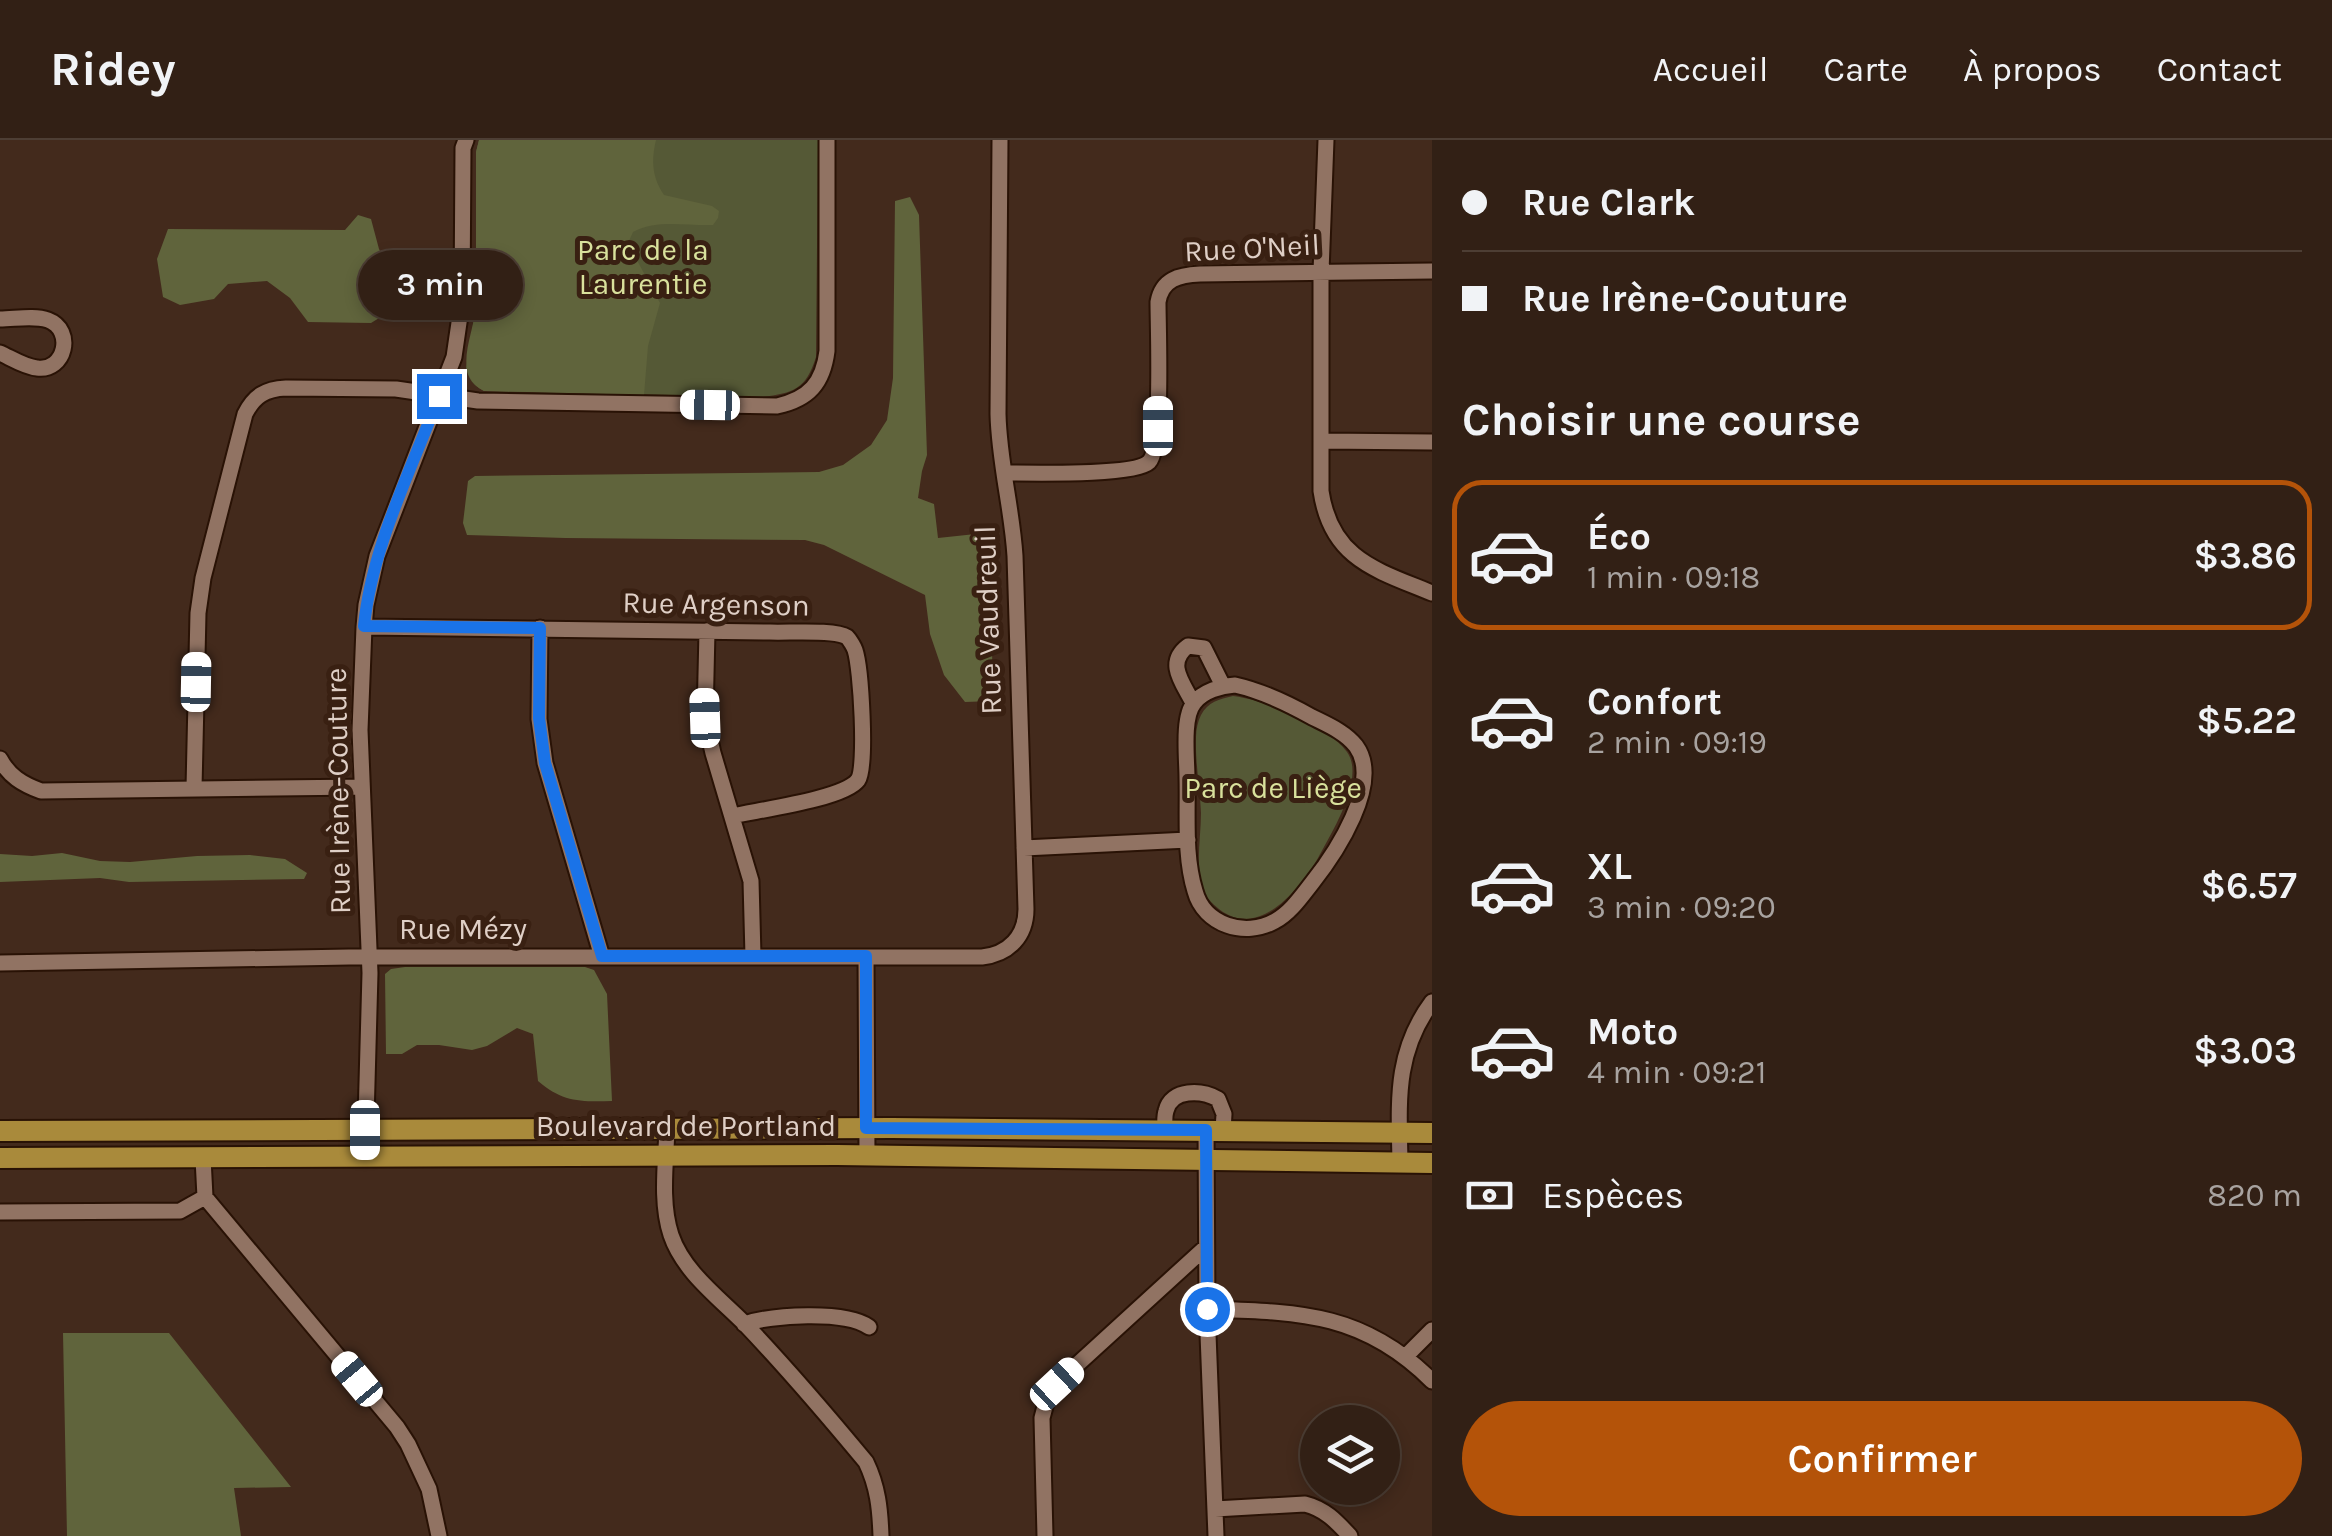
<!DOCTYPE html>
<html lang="fr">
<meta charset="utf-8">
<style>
:root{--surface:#322015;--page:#3a281e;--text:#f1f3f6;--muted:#a8a3a0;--line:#4d3e34;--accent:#b45309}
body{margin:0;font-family:Karla,sans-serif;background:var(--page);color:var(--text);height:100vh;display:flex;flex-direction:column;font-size:38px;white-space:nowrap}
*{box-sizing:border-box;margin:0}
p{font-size:32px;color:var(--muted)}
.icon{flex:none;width:55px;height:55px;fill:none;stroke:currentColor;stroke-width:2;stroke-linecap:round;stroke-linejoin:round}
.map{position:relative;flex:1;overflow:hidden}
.panel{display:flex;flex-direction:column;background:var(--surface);width:900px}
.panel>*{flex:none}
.guide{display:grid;align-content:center;height:220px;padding:0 30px;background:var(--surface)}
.controls{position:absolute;left:1300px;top:1265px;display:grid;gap:20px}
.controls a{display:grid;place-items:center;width:100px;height:100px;border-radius:50%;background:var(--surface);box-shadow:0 5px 15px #0003,0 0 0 2px var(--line);font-size:50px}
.end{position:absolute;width:45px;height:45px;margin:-22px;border:12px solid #1a73e8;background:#fff;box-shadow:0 0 0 5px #fff}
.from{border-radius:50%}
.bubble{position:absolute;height:70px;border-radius:35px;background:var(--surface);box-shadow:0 5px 15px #0003,0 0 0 2px var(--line);font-size:32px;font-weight:600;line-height:70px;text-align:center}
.car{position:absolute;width:30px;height:60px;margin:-30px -15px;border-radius:12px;box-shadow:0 0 8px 2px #0007;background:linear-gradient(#fff 24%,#345 0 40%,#fff 0 76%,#345 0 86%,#fff 0)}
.guide b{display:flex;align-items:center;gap:35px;height:95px;font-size:38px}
.guide b+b{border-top:2px solid var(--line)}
.guide i{width:25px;height:25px;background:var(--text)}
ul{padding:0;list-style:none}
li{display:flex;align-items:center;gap:30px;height:150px;margin:0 20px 15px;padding:0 10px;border:5px solid transparent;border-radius:30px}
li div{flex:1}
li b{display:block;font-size:38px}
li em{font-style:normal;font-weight:600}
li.selected{border-color:var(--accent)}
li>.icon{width:90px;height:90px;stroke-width:1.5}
h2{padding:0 30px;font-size:45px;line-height:120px}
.pay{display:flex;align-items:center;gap:25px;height:110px;padding:0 30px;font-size:38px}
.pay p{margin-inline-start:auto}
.action{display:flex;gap:20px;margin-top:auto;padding:20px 30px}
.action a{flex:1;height:115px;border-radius:60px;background:var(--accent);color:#fff;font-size:40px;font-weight:600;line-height:115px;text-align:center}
header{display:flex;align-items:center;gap:60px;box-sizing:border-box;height:140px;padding:0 50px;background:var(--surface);border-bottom:2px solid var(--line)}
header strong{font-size:48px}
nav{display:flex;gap:55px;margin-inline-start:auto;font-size:35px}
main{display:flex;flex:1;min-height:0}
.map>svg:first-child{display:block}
.green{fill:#555936}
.forest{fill:#60643c}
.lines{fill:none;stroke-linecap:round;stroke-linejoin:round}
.minor-casing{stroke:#291205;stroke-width:19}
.major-casing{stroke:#291205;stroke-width:24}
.minor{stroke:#917363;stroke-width:15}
.major{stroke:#a98a3b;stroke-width:20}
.route{stroke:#1a73e8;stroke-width:12}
.labels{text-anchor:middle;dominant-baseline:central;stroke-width:10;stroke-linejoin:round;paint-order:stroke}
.street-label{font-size:30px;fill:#dfcfc6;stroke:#392012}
.park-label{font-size:30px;fill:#d9e19c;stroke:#392012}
</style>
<header>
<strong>Ridey</strong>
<nav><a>Accueil</a><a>Carte</a><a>À propos</a><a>Contact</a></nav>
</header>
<main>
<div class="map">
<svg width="1432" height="1396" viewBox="0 0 1432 1396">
<rect width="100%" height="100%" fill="#432a1c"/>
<path class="green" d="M 479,0 L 818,0 L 816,217 C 806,249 794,253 762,257 L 484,251 C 473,245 469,240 466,228 L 476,166 L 476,12 Z
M 1233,556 C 1262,560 1278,569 1304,582 C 1320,590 1337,598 1347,612 C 1366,638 1331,694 1318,718 C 1301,748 1261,797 1223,772 C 1215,766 1206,759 1203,749 C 1195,726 1201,697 1201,673 C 1200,648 1195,622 1196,597 C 1196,589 1198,581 1201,575 C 1208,562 1219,559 1233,556 Z"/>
<path class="forest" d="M 479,0 L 656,0 C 651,21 652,37 664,55 L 712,66 L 719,71 L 718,78 L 713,85 C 686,86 657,79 633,92 L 629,101 L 632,111 L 660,163 L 648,206 L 644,255 L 484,251 C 451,234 474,195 476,166 L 476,12 Z
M 910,57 L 919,75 L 927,315 L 922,331 L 918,358 L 934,364 L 938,398 L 985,393 L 990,405 L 993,561 L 965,562 L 944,535 L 930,494 L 925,455 L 824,405 L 805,400 L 565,398 L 467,395 L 463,383 L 468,341 L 475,336 L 819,332 L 843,325 L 871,305 L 887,280 L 893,238 L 895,61 Z
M 358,75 L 371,79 L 379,109 L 389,128 L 389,172 L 371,183 L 308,182 L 290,158 L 267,141 L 228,144 L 214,159 L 180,165 L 163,157 L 157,119 L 168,89 L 345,90 Z
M 62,713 L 100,721 L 130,722 L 197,716 L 250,715 L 285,719 L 307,733 L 304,739 L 129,742 L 100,738 L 0,742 L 0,714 L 32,716 Z
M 405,827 L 585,827 L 594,830 L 607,854 L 612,961 C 581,962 562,962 538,941 L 533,894 L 517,888 L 487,906 L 472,910 L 439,905 L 417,905 L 402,914 L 386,914 L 385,834 L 391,829 Z
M 63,1193 L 169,1193 L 291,1347 L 234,1348 L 241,1396 L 67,1396 Z"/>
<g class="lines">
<defs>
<path id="minor" d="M 1326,0 L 1321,132 L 1321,351 C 1331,419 1376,430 1432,453
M 0,179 C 15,179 34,175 48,180 C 75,190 65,232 37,228 C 25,227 11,218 0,213
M 1321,301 L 1432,302
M 1004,333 C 1029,333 1135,336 1149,322 C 1163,308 1158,189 1158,162 C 1162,139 1179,135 1200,134 L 1432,131
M 364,487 L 770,492 C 786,493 835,489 847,497 C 850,500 854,507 855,510 C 861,528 867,627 858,640 C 844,659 758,670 732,676
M 540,488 L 539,579 L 545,623 L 602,817
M 707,491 L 705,578 L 713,613 L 751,741 L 753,816
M 1235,545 C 1262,551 1287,563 1312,577 C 1328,585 1345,592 1356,606 C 1383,643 1335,714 1312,743 C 1301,757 1290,773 1275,781 C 1245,798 1204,785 1195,751 C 1184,715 1188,675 1187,638 C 1187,619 1182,577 1194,563 C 1203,551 1221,546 1235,545 Z
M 1193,563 C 1183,543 1165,523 1188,506 L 1204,508 L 1223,546
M 0,619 C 9,636 22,644 41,651 L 362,647
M 194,648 L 198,473 L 203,438 L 245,274 C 254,256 265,249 286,248 L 396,249 L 478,261 L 777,266 C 809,259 823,243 827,211 L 827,0
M 1024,708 L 1188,700
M 866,817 L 867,1016
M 0,823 L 349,817 L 982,817 C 1009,814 1026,796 1026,769 L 1015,416 C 1012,368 999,322 998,274 L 1000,0
M 667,988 C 666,1022 660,1062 671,1095 C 683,1131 718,1157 744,1183 C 786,1227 827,1275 866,1322 C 878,1347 880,1369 881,1396
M 1165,989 C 1165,983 1164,977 1166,971 C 1171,948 1202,950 1218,959 L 1224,974 L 1223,990
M 1206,989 L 1207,1169 L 1216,1396
M 365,1016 L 370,833 L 360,590 L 364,487 L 366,465 L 377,416 L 454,217 L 462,162 L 463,8 L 466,0
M 203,1018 L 205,1057 L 397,1287 L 408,1304 L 429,1349 L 439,1396
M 1400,1023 C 1399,963 1394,913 1432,862
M 0,1072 L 180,1071 L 205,1057
M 1207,1169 C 1298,1172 1363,1172 1432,1241
M 744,1184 C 771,1175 845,1170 869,1187
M 1405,1217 L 1432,1190
M 1215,1369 L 1305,1364 C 1325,1369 1336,1381 1350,1396
M 1045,1396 L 1042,1278 L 1048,1255 L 1057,1243 L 1206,1107"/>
<path id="major" d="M 0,991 L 892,988 L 1432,993
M 0,1018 L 837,1015 L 1432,1023"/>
</defs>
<use href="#minor" class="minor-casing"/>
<use href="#major" class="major-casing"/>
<use href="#minor" class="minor"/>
<use href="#major" class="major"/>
</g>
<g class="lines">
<path class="route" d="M 439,256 C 411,331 372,406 364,486 L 540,488 L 539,578 L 545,623 L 602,816 L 866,816 L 866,988 L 1206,990 L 1207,1169"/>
</g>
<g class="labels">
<g class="street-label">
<text transform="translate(1252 108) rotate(-3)">Rue O'Neil</text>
<text transform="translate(716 464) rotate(1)">Rue Argenson</text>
<text transform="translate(988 480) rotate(-92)">Rue Vaudreuil</text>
<text transform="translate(338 651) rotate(-91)">Rue Irène-Couture</text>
<text x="463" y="789">Rue Mézy</text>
<text x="686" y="986">Boulevard de Portland</text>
</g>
<g class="park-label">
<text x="643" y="110">Parc de la<tspan x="643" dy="34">Laurentie</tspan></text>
<text x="1273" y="648">Parc de Liège</text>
</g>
</g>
</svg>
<div class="controls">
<a><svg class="icon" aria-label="layers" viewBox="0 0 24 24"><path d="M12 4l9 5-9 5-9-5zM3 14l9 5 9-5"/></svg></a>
</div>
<i class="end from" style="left:1207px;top:1169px"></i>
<i class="end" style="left:439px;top:256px"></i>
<div class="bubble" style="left:358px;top:110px;width:165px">3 min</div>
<i class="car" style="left:710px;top:265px;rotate:271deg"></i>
<i class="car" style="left:1158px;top:286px;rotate:0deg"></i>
<i class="car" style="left:196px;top:542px;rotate:1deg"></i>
<i class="car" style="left:705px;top:578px;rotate:358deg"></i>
<i class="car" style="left:365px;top:990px;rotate:180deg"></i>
<i class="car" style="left:357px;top:1239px;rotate:320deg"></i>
<i class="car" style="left:1057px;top:1244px;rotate:47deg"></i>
</div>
<section class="panel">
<div class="guide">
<b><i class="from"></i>Rue Clark</b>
<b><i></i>Rue Irène-Couture</b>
</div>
<h2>Choisir une course</h2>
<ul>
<li class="selected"><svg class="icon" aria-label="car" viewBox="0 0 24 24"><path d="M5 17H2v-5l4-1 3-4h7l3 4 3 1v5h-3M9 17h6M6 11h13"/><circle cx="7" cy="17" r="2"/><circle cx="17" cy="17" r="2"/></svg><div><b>Éco</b><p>1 min · 09:18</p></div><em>$3.86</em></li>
<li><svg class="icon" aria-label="car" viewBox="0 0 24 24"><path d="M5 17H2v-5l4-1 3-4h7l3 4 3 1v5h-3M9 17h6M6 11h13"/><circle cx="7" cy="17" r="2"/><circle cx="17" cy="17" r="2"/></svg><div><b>Confort</b><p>2 min · 09:19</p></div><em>$5.22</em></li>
<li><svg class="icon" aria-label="car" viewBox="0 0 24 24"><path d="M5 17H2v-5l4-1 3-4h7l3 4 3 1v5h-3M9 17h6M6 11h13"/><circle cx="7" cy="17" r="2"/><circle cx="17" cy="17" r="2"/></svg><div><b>XL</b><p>3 min · 09:20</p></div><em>$6.57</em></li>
<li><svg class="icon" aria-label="car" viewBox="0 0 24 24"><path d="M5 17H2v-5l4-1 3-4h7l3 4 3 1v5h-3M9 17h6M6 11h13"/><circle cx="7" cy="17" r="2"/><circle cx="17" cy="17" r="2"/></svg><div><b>Moto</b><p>4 min · 09:21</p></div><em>$3.03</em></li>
</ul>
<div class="pay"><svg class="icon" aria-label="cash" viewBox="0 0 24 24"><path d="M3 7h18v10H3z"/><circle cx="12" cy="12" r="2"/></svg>Espèces<p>820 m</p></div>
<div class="action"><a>Confirmer</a></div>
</section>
</main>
